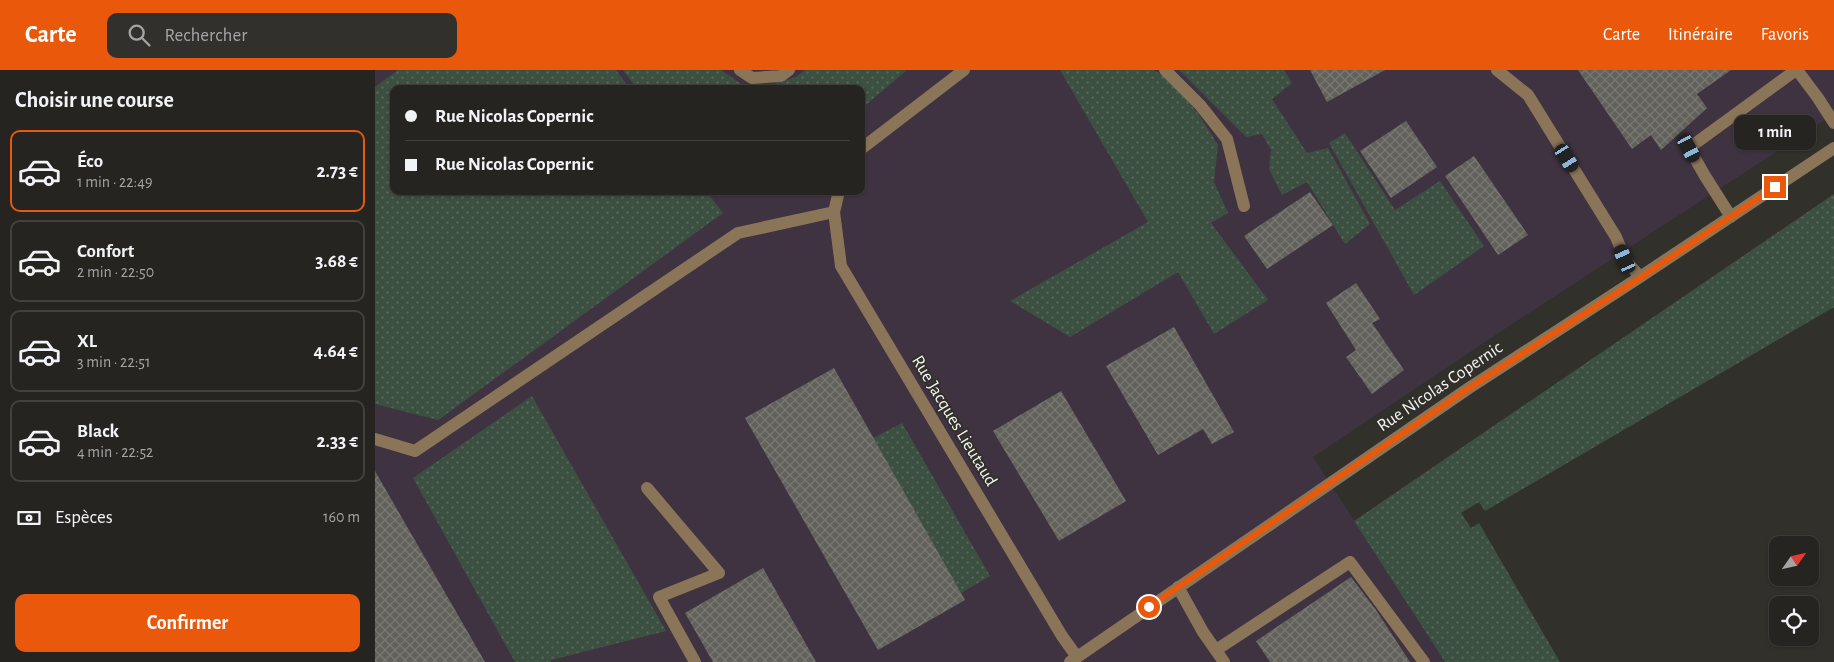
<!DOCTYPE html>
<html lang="fr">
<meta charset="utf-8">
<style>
:root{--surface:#262420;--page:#32302d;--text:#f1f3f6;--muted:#a4a4a5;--line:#42413e;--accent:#ea580c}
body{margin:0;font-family:"Alegreya Sans",sans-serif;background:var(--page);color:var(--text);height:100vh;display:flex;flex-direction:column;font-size:19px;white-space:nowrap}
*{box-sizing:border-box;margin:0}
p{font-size:16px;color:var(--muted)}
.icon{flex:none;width:28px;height:28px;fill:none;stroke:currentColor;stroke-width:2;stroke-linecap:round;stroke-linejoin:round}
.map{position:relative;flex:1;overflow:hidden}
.drawer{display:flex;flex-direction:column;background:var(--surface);width:375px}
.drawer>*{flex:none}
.banner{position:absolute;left:15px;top:15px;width:475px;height:110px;border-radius:10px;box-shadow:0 1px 4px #0004,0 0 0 1px var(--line);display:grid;align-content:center;height:110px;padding:0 15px;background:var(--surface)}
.needle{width:32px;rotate:56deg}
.buttons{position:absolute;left:1394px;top:466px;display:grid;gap:10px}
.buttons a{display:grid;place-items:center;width:50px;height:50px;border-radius:10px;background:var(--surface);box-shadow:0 1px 4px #0004,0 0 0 1px var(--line);font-size:25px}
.end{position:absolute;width:22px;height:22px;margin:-11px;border:6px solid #ea580c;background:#fff;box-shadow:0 0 0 2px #fff}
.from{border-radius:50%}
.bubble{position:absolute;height:35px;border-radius:10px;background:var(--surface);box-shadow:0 1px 4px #0004,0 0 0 1px var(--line);font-size:16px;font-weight:600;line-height:35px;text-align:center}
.car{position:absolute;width:15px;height:30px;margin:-15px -8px;border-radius:6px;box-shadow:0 0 4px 1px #0007;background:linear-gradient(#222 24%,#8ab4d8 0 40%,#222 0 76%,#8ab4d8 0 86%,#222 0)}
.banner b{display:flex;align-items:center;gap:18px;height:48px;font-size:19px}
.banner b+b{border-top:1px solid var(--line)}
.banner i{width:12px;height:12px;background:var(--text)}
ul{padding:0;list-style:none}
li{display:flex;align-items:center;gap:15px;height:82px;margin:0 10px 8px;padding:0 5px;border:2px solid var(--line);border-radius:10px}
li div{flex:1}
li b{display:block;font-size:19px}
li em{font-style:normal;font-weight:600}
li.active{border-color:var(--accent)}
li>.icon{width:45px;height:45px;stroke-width:1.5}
h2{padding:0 15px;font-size:22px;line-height:60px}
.pay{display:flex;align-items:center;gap:12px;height:55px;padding:0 15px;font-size:19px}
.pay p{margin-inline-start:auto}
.button{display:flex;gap:10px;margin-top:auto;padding:10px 15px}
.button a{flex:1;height:58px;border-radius:10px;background:var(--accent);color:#fff;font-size:20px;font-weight:600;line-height:58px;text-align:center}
header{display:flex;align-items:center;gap:30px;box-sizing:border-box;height:70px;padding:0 25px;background:var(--accent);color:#fff}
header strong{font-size:24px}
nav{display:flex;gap:28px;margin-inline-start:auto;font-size:18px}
.search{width:350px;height:45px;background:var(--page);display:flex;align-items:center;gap:12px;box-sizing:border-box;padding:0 18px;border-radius:10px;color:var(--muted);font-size:19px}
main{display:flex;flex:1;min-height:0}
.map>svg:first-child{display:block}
.industrial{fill:#3f3341;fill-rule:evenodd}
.grass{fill:url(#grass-dots)}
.building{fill:url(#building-cross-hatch)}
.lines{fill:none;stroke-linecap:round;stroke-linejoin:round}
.minor{stroke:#8b7559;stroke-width:12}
.route{stroke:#ea580c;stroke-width:6}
.labels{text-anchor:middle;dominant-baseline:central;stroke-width:4;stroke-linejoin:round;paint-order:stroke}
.street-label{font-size:18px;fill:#f5f4f1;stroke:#32302b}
</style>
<header>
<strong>Carte</strong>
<div class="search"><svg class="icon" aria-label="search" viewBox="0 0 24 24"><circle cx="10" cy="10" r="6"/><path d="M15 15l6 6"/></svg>Rechercher</div>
<nav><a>Carte</a><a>Itinéraire</a><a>Favoris</a></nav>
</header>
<main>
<section class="drawer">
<h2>Choisir une course</h2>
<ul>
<li class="active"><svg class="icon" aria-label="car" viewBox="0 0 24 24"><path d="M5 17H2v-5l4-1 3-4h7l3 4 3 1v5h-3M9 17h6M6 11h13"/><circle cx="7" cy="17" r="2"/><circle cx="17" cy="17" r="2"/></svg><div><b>Éco</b><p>1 min · 22:49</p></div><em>2.73 €</em></li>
<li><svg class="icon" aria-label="car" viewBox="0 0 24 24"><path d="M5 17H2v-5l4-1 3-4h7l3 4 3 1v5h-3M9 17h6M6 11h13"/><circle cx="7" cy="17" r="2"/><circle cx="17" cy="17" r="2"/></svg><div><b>Confort</b><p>2 min · 22:50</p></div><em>3.68 €</em></li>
<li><svg class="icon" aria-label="car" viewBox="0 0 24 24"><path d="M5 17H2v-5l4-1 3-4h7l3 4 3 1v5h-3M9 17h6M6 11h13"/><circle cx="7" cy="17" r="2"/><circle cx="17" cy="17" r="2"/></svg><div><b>XL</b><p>3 min · 22:51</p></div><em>4.64 €</em></li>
<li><svg class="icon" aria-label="car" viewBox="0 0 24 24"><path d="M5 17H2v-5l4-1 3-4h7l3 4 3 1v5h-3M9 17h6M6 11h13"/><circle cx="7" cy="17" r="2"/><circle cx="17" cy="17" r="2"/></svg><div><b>Black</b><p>4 min · 22:52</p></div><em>2.33 €</em></li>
</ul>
<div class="pay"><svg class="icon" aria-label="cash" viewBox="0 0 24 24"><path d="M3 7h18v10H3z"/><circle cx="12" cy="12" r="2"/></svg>Espèces<p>160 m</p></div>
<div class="button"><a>Confirmer</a></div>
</section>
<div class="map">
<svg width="1459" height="592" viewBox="0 0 1459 592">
<defs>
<pattern id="grass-dots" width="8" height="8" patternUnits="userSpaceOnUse" patternTransform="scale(1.25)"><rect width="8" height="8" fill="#3c5041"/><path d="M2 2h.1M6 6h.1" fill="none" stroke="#596a5d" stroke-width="1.8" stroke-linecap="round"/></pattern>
<pattern id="building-cross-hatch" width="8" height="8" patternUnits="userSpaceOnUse" patternTransform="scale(1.25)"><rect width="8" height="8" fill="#63615b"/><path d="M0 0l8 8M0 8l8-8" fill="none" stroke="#7a7873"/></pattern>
</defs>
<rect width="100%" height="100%" fill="#32302b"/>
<path class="industrial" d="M 0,0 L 1459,0 L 1459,44 L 1125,262 L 938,387 L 1070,592 L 0,592 ZM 19,19 L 486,19 L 486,121 L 19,121 Z"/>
<path class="grass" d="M 23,0 L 241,0 L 255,19 L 19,19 L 19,121 L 331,121 L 348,143 L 63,350 L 0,334 L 0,17 Z
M 248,0 L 346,0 L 369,16 L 397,15 L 421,7 L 430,0 L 532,0 L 486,39 L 486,19 L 262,19 Z
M 685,0 L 779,0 L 795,11 L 823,43 L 843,75 L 839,112 L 853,143 L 836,153 L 893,230 L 839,264 L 803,202 L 695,267 L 635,231 L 773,152 Z
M 804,0 L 909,0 L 917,13 L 897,29 L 932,83 L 953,78 L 995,154 L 970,174 L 932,112 L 907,125 L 894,99 L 896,80 L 887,64 L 871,67 Z
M 970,63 L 1020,140 L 1065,111 L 1109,176 L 1039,225 L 954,73 Z
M 1459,124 L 1459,237 L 1110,441 L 1104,432 L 1086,443 L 1096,458 L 1104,453 L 1185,592 L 1070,592 L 979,451 Z
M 157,326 L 291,561 L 176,590 L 176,592 L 140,592 L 38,408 Z
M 527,353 L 615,506 L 586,523 L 498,368 Z"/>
<path class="building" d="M 935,0 L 1010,0 L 952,32 Z
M 1203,0 L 1356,0 L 1322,24 L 1332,38 L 1286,80 L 1276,65 L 1257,79 Z
M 1031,51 L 1062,97 L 1016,128 L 985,81 Z
M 1099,86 L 1153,165 L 1123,185 L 1070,106 Z
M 935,122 L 958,155 L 892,199 L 869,166 Z
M 981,213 L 1005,249 L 997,253 L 1029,300 L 997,324 L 971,287 L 981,280 L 951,233 Z
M 799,257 L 859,362 L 837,374 L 828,359 L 783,385 L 731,296 Z
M 459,298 L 590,530 L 503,580 L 370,348 Z
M 686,321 L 751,431 L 684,471 L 618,361 Z
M 0,401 L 110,592 L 0,592 Z
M 388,498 L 441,592 L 338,592 L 310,543 Z
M 976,507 L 1001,540 L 1035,592 L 895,592 L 881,571 Z"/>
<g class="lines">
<path class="minor" d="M 365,0 L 377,8 L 406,6 L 414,0
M 790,0 L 825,35 L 852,69 L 869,136
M 1122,0 L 1153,25 L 1241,167 L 1250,189 L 1265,207
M 1422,0 L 1443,28 L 1459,53
M 486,79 L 589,0
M 464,121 L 459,142 L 466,196 L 687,566 L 702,587
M 1356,147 L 1330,106 L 1314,78 L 1421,0
M 0,369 L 40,381 L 363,163 L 459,142
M 272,418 L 344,503 L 284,527 L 320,592
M 803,517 L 828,562 L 849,592
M 841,580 L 975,492 L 1049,592
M 695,592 L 1094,318 L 1265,207 L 1459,78"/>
</g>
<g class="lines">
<path class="route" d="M 774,537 L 1094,318 L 1265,208 L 1400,117"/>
</g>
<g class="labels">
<g class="street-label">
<text transform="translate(1065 317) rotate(-34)">Rue Nicolas Copernic</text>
<text transform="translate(579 351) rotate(59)">Rue Jacques Lieutaud</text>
</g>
</g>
</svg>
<div class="buttons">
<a><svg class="needle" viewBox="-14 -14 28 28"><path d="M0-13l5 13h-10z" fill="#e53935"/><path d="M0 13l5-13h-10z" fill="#a4a4a5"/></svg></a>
<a><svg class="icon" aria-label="locate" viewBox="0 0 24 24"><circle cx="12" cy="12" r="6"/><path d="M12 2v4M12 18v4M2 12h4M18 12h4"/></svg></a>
</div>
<i class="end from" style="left:774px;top:537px"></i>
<i class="end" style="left:1400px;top:117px"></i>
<div class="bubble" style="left:1359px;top:45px;width:82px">1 min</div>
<i class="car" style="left:1314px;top:78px;rotate:152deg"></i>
<i class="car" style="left:1192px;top:88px;rotate:148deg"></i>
<i class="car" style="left:1250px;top:189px;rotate:336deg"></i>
<div class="banner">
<b><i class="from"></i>Rue Nicolas Copernic</b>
<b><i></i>Rue Nicolas Copernic</b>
</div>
</div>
</main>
